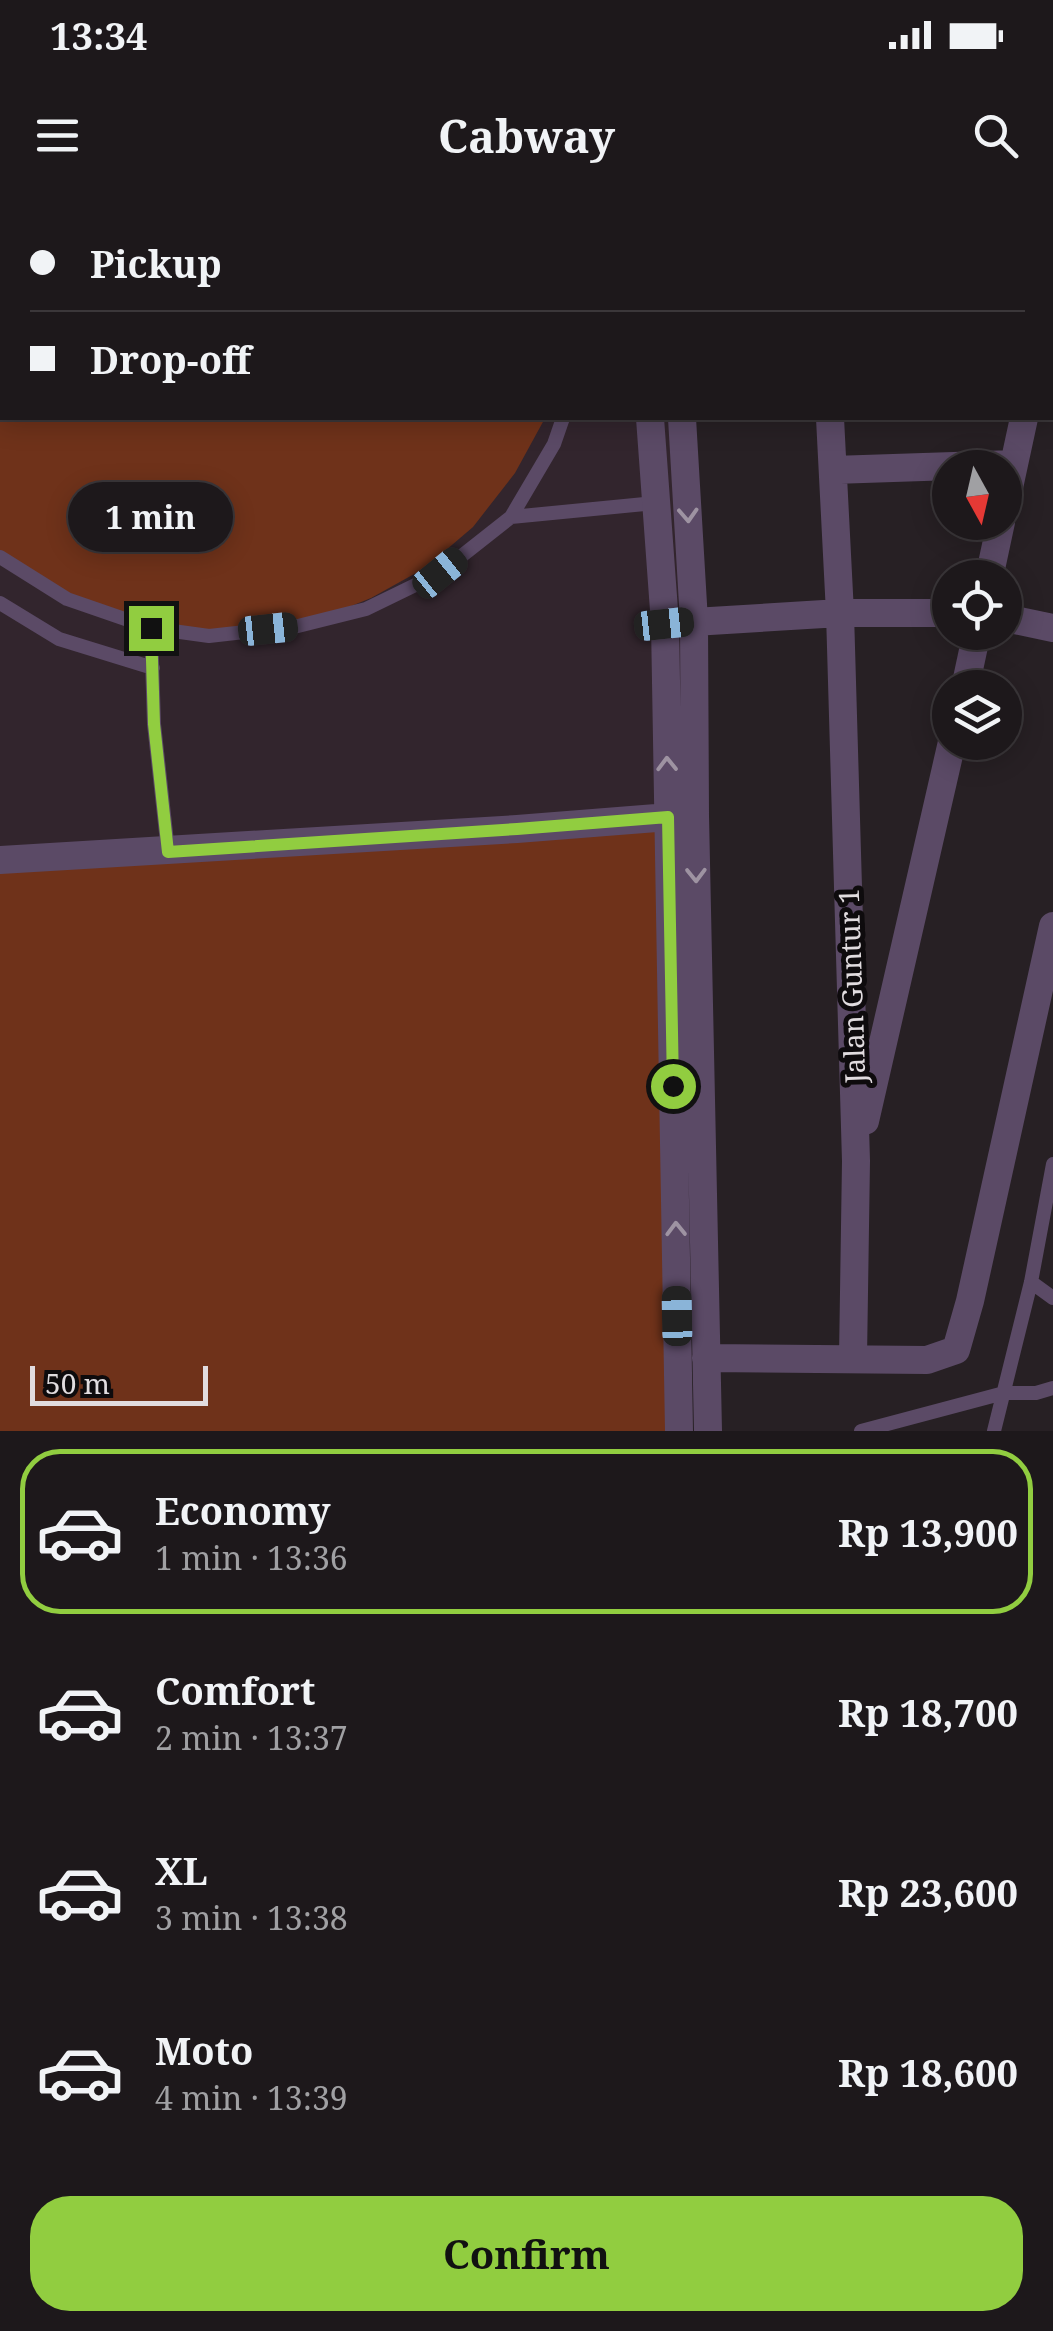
<!DOCTYPE html>
<meta charset="utf-8">
<style>
:root{--surface:#1d181b;--page:#252124;--text:#f1f3f6;--muted:#a0a0a3;--line:#3b373a;--accent:#91cd40}
body{margin:0;font-family:"Noto Serif",serif;background:var(--page);color:var(--text);height:100vh;display:flex;flex-direction:column;font-size:38px;white-space:nowrap}
*{box-sizing:border-box;margin:0}
p{font-size:32px;color:var(--muted)}
.icon{flex:none;width:55px;height:55px;fill:none;stroke:currentColor;stroke-width:2;stroke-linecap:round;stroke-linejoin:round}
.map{position:relative;height:1231px;overflow:hidden}
.drawer{display:flex;flex-direction:column;background:var(--surface);flex:1}
.drawer>*{flex:none}
.hud{position:absolute;left:0px;top:0px;width:1055px;height:220px;box-shadow:0 5px 25px #0003,0 0 0 2px var(--line);display:grid;align-content:center;height:220px;padding:0 30px;background:var(--surface)}
.needle{width:65px;rotate:172deg}
.fabs{position:absolute;left:932px;top:250px;display:grid;gap:20px}
.fabs a{display:grid;place-items:center;width:90px;height:90px;border-radius:50%;background:var(--surface);box-shadow:0 5px 25px #0003,0 0 0 2px var(--line);font-size:50px}
.scale{position:absolute;left:30px;bottom:25px;width:178px;box-sizing:border-box;padding-left:10px;border:5px solid #e1dcdf;border-top:0;font-size:28px;line-height:35px;white-space:nowrap;color:#e1dcdf;-webkit-text-stroke:8px #0e0b0d;paint-order:stroke}
.end{position:absolute;width:45px;height:45px;margin:-22px;border:12px solid #91cd40;background:#111;box-shadow:0 0 0 5px #111}
.from{border-radius:50%}
.bubble{position:absolute;height:70px;border-radius:35px;background:var(--surface);box-shadow:0 5px 25px #0003,0 0 0 2px var(--line);font-size:32px;font-weight:700;line-height:70px;text-align:center}
.car{position:absolute;width:30px;height:60px;margin:-30px -15px;border-radius:12px;box-shadow:0 0 8px 2px #0007;background:linear-gradient(#222 24%,#8ab4d8 0 40%,#222 0 76%,#8ab4d8 0 86%,#222 0)}
.hud b{display:flex;align-items:center;gap:35px;height:95px;font-size:38px}
.hud b+b{border-top:2px solid var(--line)}
.hud i{width:25px;height:25px;background:var(--text)}
ul{padding:18px 0 0;list-style:none}
li{display:flex;align-items:center;gap:30px;height:165px;margin:0 20px 15px;padding:0 10px;border:5px solid transparent;border-radius:40px}
li div{flex:1}
li b{display:block;font-size:38px}
li em{font-style:normal;font-weight:700}
li.selected{border-color:var(--accent)}
li>.icon{width:90px;height:90px;stroke-width:1.5}
.action{display:flex;gap:20px;margin-top:auto;padding:20px 30px}
.action a{flex:1;height:115px;border-radius:40px;background:var(--accent);color:#111;font-size:40px;font-weight:700;line-height:115px;text-align:center}
.status{display:flex;justify-content:space-between;align-items:center;height:70px;padding:0 50px;background:var(--surface);direction:ltr}
.status svg{height:28px;fill:currentColor}
header{display:flex;justify-content:space-between;align-items:center;height:130px;padding:0 30px;background:var(--surface);font-size:45px;font-weight:700}
.map>svg:first-child{display:block}
.built{fill:#32252d}
.green{fill:#6f321a}
.lines{fill:none;stroke-linecap:round;stroke-linejoin:round}
.service{stroke:#5b4a66;stroke-width:14}
.minor{stroke:#5b4a66;stroke-width:28}
.oneway{stroke:#9e93a2}
.route{stroke:#91cd40;stroke-width:12}
.labels{text-anchor:middle;dominant-baseline:central;stroke-width:10;stroke-linejoin:round;paint-order:stroke}
.street-label{font-size:28px;fill:#e1dcdf;stroke:#0e0b0d}
</style>
<div class="status"><b>13:34</b><svg viewBox="0 0 49 12"><path d="M0 12V9h3v3zM5 12V6h3v6zM10 12V3h3v9zM15 12V0h3v12zM26 1h20v11H26zM47 4h2v5h-2z"/></svg></div>
<header><svg class="icon" aria-label="menu" viewBox="0 0 24 24"><path d="M4 6h16M4 12h16M4 18h16"/></svg>Cabway<svg class="icon" aria-label="search" viewBox="0 0 24 24"><circle cx="10" cy="10" r="6"/><path d="M15 15l6 6"/></svg></header>
<div class="map">
<svg width="1053" height="1231" viewBox="0 0 1053 1231">
<rect width="100%" height="100%" fill="#272024"/>
<path class="built" d="M 0,0 L 670,0 L 670,2 L 2,2 L 2,218 L 682,218 L 695,615 L 0,660 Z"/>
<path class="green" d="M 0,0 L 567,0 L 567,2 L 2,2 L 2,218 L 545,218 L 544,220 L 515,273 L 473,327 L 425,368 L 371,398 L 319,419 L 199,432 L 139,421 L 77,398 L 0,351 Z
M 669,617 L 679,1231 L 0,1231 L 0,660 Z"/>
<g class="lines">
<path class="service" d="M 591,0 L 591,2
M 511,317 L 655,303
M 0,357 L 67,399 L 151,428 L 209,436 L 298,426 L 366,409 L 440,373 L 511,317 L 554,244 L 563,218
M 0,403 L 59,439 L 153,468
M 151,428 L 154,524 L 168,651
M 1031,1082 L 1053,1098
M 861,1231 L 1004,1193 L 1036,1193 L 1053,1188
M 994,1231 L 1031,1082 L 1053,964"/>
<path class="minor" d="M 637,0 L 638,2
M 670,0 L 670,2
M 817,0 L 817,2
M 1015,0 L 1017,2
M 1052,67 L 1053,69
M 1052,102 L 1053,101
M 650,218 L 665,424 L 679,1231
M 682,218 L 694,421 L 695,615 L 708,1231
M 830,218 L 840,413 L 856,961 L 853,1158
M 833,270 L 1014,264
M 1005,306 L 1024,218
M 989,378 L 1001,322
M 1005,418 L 1053,428
M 677,423 L 840,413 L 950,413
M 965,488 L 977,432
M 0,660 L 517,629 L 669,617
M 865,921 L 952,542
M 706,1158 L 927,1160 L 956,1150 L 970,1101 L 1053,726"/>
</g>
<defs><path id="oneway-chevron" d="M-2-3.5L2.5 0L-2 3.5" fill="none" stroke-width="1.6" stroke-linecap="round" stroke-linejoin="round" transform="scale(2.5)"/></defs>
<g class="oneway">
<use href="#oneway-chevron" transform="translate(688 315) rotate(87)"/>
<use href="#oneway-chevron" transform="translate(667 564) rotate(-91)"/>
<use href="#oneway-chevron" transform="translate(696 675) rotate(89)"/>
<use href="#oneway-chevron" transform="translate(676 1029) rotate(-91)"/>
</g>
<g class="lines">
<path class="route" d="M 151,428 L 154,524 L 168,652 L 517,629 L 668,617 L 673,886"/>
</g>
<g class="labels">
<g class="street-label">
<text transform="translate(851 786) rotate(-92)">Jalan Guntur 1</text>
</g>
</g>
</svg>
<div class="fabs">
<a><svg class="needle" viewBox="-14 -14 28 28"><path d="M0-13l5 13h-10z" fill="#e53935"/><path d="M0 13l5-13h-10z" fill="#a0a0a3"/></svg></a>
<a><svg class="icon" aria-label="locate" viewBox="0 0 24 24"><circle cx="12" cy="12" r="6"/><path d="M12 2v4M12 18v4M2 12h4M18 12h4"/></svg></a>
<a><svg class="icon" aria-label="layers" viewBox="0 0 24 24"><path d="M12 4l9 5-9 5-9-5zM3 14l9 5 9-5"/></svg></a>
</div>
<div class="scale">50 m</div>
<i class="end from" style="left:673px;top:886px"></i>
<i class="end" style="left:151px;top:428px"></i>
<div class="bubble" style="left:68px;top:282px;width:165px">1 min</div>
<i class="car" style="left:440px;top:373px;rotate:51deg"></i>
<i class="car" style="left:664px;top:424px;rotate:84deg"></i>
<i class="car" style="left:268px;top:429px;rotate:84deg"></i>
<i class="car" style="left:677px;top:1116px;rotate:359deg"></i>
<div class="hud">
<b><i class="from"></i>Pickup</b>
<b><i></i>Drop-off</b>
</div>
</div>
<section class="drawer">
<ul>
<li class="selected"><svg class="icon" aria-label="car" viewBox="0 0 24 24"><path d="M5 17H2v-5l4-1 3-4h7l3 4 3 1v5h-3M9 17h6M6 11h13"/><circle cx="7" cy="17" r="2"/><circle cx="17" cy="17" r="2"/></svg><div><b>Economy</b><p>1 min · 13:36</p></div><em>Rp 13,900</em></li>
<li><svg class="icon" aria-label="car" viewBox="0 0 24 24"><path d="M5 17H2v-5l4-1 3-4h7l3 4 3 1v5h-3M9 17h6M6 11h13"/><circle cx="7" cy="17" r="2"/><circle cx="17" cy="17" r="2"/></svg><div><b>Comfort</b><p>2 min · 13:37</p></div><em>Rp 18,700</em></li>
<li><svg class="icon" aria-label="car" viewBox="0 0 24 24"><path d="M5 17H2v-5l4-1 3-4h7l3 4 3 1v5h-3M9 17h6M6 11h13"/><circle cx="7" cy="17" r="2"/><circle cx="17" cy="17" r="2"/></svg><div><b>XL</b><p>3 min · 13:38</p></div><em>Rp 23,600</em></li>
<li><svg class="icon" aria-label="car" viewBox="0 0 24 24"><path d="M5 17H2v-5l4-1 3-4h7l3 4 3 1v5h-3M9 17h6M6 11h13"/><circle cx="7" cy="17" r="2"/><circle cx="17" cy="17" r="2"/></svg><div><b>Moto</b><p>4 min · 13:39</p></div><em>Rp 18,600</em></li>
</ul>
<div class="action"><a>Confirm</a></div>
</section>
